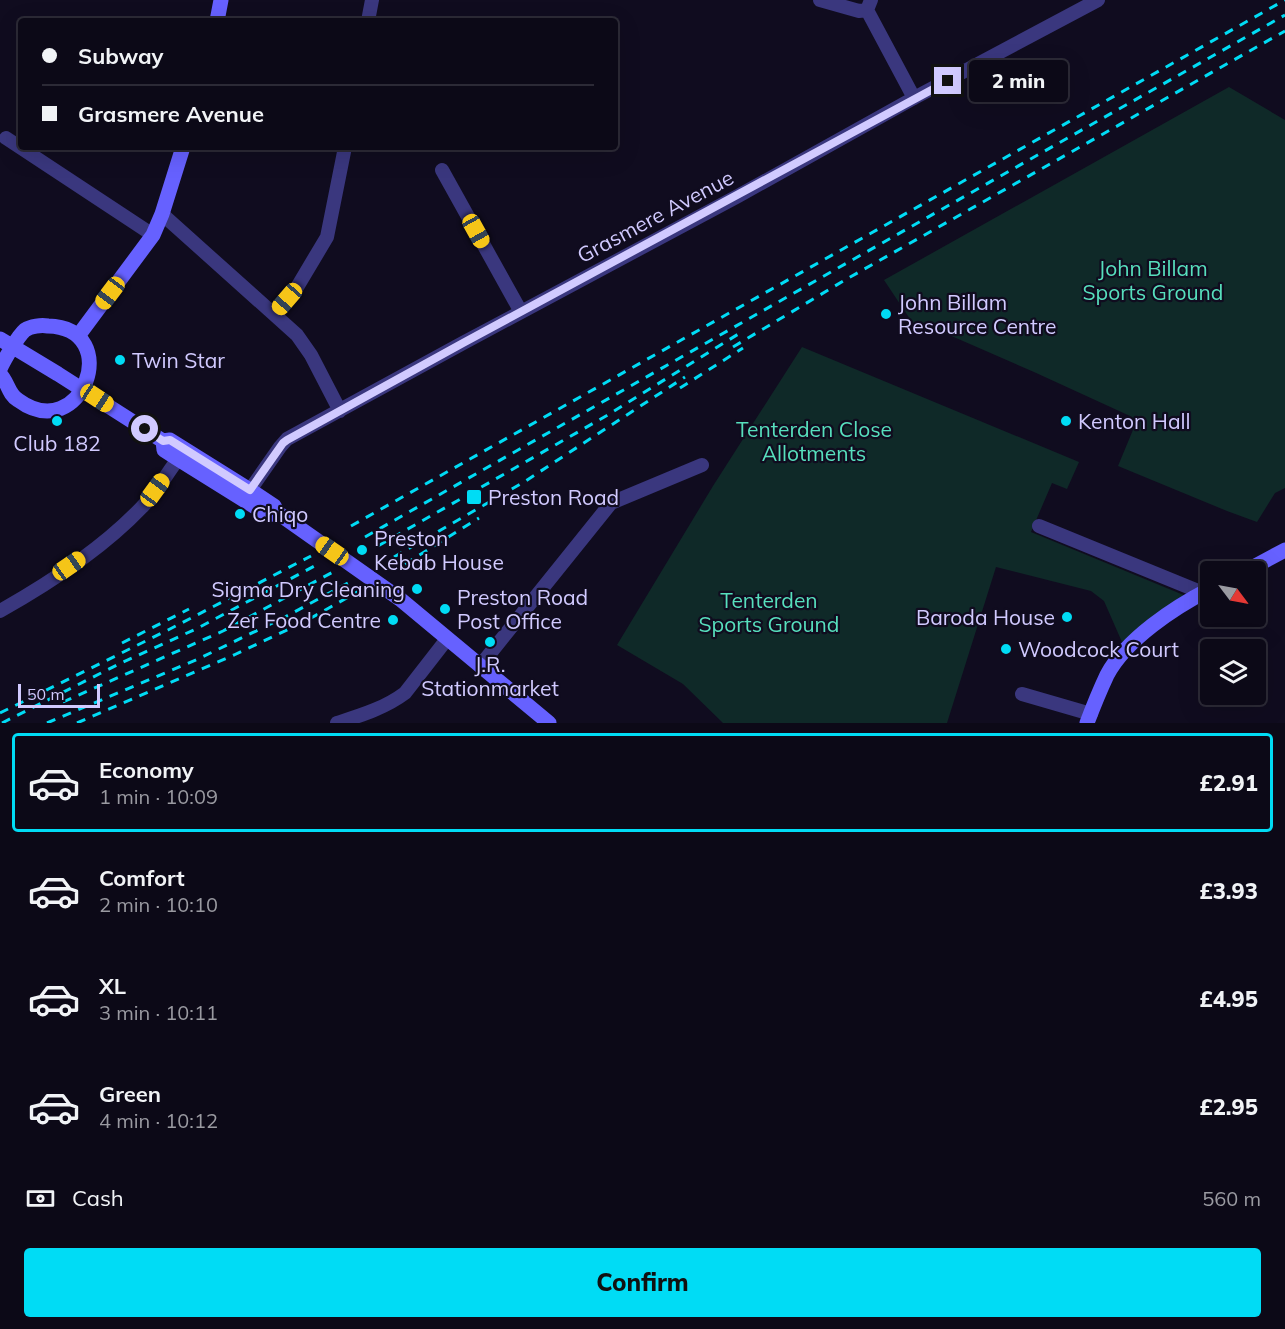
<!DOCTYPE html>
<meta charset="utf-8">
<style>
:root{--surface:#0c0917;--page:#1a1724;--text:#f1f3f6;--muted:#9a9aa1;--line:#2c2a36;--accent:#00dcf5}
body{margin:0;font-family:Mulish,sans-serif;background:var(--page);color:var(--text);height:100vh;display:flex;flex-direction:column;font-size:22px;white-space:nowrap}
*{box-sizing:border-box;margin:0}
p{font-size:20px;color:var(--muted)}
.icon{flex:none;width:33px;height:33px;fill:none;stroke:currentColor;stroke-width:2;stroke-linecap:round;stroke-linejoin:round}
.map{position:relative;height:723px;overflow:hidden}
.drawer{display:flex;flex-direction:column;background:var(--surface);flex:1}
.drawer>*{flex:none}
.top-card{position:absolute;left:18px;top:18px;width:600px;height:132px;border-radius:6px;box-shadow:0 6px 24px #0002,0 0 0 2px var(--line);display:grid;align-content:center;height:132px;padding:0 24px;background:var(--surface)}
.needle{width:39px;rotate:122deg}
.buttons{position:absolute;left:1200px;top:561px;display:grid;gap:12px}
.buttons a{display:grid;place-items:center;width:66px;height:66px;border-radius:6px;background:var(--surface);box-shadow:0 6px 24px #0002,0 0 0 2px var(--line);font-size:30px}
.scale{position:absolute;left:18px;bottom:15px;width:82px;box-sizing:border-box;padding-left:6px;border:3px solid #d1caff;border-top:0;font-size:16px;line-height:21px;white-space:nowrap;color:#d1caff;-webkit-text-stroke:4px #100c1f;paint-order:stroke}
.end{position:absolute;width:27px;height:27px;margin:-14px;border:8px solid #d1caff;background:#111;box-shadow:0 0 0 3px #111}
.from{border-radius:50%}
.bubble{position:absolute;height:42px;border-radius:6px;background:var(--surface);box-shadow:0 6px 24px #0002,0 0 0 2px var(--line);font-size:20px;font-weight:800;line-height:42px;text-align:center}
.car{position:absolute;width:18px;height:36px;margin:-18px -9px;border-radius:8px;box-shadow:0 0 4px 2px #0007;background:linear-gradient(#f5c518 24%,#345 0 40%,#f5c518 0 76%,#345 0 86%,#f5c518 0)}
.top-card b{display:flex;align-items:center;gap:21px;height:57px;font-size:22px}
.top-card b+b{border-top:2px solid var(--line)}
.top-card i{width:15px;height:15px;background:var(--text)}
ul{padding:10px 0 0;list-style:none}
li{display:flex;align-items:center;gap:18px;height:99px;margin:0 12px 9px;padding:0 12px;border:3px solid transparent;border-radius:6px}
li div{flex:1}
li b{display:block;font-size:22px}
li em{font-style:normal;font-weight:800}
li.active{border-color:var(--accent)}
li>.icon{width:54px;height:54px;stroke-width:1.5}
.pay{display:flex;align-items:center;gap:15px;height:66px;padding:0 24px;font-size:22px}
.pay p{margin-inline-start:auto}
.action{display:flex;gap:12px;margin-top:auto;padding:12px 24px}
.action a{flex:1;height:69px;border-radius:6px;background:var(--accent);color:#111;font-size:24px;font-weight:800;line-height:69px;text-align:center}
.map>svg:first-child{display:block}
.green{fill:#0f2928}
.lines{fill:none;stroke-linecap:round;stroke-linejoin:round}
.street{stroke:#3a377e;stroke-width:14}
.secondary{stroke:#6661ff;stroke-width:15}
.rail{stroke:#00dcf5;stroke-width:3;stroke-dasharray:9 8;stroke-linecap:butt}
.route{stroke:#d1caff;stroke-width:8}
.poi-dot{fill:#00dcf5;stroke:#100c1f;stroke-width:2}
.labels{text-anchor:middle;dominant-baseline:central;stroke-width:4.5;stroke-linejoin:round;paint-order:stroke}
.street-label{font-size:21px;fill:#d1caff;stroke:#100c1f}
.park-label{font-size:21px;fill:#57dfbd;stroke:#100c1f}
.poi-label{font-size:21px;fill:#d1caff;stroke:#100c1f;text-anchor:start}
</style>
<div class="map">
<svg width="1285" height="723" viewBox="0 0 1285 723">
<rect width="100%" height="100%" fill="#100c1f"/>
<path class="green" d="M 1229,87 L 1285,120 L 1285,488 L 1275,493 L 1257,522 L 1227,511 L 1118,466 L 1135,425 L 1130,416 L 1034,372 L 924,324 L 920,334 L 884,280 Z
M 802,347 L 1079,462 L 1067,489 L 1052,483 L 1031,532 L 1186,596 L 1122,642 L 1104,601 L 1091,591 L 996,567 L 947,723 L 723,723 L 683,684 L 617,645 L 713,486 Z"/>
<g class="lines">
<path class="street" d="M 820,0 L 859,11 L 867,10
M 871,0 L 867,10 L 914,98
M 368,21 L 372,0
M 6,138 L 153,235
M 442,170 L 521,312
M 162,214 L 297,335 L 311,355 L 340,411
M 274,314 L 296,289 L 327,237 L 345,147
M 250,490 L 280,447 L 287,439 L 463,343 L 738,196 L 914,98 L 1098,0
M 1039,526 L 1203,593
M 0,611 C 48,584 104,547 142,507 C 156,493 166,475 178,459
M 480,666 L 611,503 L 702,465
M 1022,694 L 1091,714
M 337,723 C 362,715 385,708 405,693 L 447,639"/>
<path class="secondary" d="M 217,21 L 221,0
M 78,336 L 153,235 L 162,214 L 183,147
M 0,339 L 58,374 L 163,441 L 170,440 L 250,490 L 274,506 L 278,513 L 400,599 L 549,723
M 0,369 C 4,360 18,336 25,330 C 31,326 41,325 48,326 C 125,328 82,447 18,400 C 8,394 8,382 0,374
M 163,441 L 164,450 L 178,459 L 268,515 L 278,513
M 1244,572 L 1285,550
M 1087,723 C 1093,707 1100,690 1107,675 C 1126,639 1175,607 1210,589"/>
<path class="rail" d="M 733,347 L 845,280 L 1285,31
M 680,388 L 743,348
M 351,526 L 1285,0
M 365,537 L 838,268 L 1285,15
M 378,546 L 606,416 L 740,333
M 394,557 L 524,482 L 685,377
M 405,564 L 479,518
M 122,643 L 189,609
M 63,702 L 223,631 L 333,572
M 0,713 L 168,630 L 311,556
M 2,723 L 119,664 L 198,628 L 320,563
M 47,723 L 198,659 L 285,617 L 348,583
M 77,723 L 234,655 L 304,622 L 359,591"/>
</g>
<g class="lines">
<path class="route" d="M 145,429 L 163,441 L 170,440 L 250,490 L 283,443 L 287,440 L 463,343 L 948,81"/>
</g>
<g class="poi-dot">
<circle cx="886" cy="314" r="6"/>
<circle cx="120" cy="360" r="6"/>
<circle cx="57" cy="421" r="6"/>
<circle cx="1066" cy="421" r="6"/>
<rect x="466" y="489" width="16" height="16" rx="3"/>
<circle cx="240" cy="514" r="6"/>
<circle cx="362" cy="550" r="6"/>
<circle cx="417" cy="589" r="6"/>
<circle cx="445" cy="609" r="6"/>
<circle cx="1067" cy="617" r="6"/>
<circle cx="393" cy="620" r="6"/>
<circle cx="490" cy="642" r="6"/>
<circle cx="1006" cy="649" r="6"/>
</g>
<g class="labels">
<g class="street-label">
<text transform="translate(655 216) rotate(-28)">Grasmere Avenue</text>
</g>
<g class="park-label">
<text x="1153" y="268">John Billam<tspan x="1153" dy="24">Sports Ground</tspan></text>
<text x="814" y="429">Tenterden Close<tspan x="814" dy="24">Allotments</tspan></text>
<text x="769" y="600">Tenterden<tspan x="769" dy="24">Sports Ground</tspan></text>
</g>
<g class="poi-label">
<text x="898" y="302">John Billam<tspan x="898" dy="24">Resource Centre</tspan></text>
<text x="132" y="360">Twin Star</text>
<text x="1078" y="421">Kenton Hall</text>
<text x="57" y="443" text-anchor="middle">Club 182</text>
<text x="488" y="497">Preston Road</text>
<text x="252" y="514">Chiqo</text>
<text x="374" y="538">Preston<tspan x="374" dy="24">Kebab House</tspan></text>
<text x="405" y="589" text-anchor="end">Sigma Dry Cleaning</text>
<text x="457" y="597">Preston Road<tspan x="457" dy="24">Post Office</tspan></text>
<text x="1055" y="617" text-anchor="end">Baroda House</text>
<text x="381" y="620" text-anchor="end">Zer Food Centre</text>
<text x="1018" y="649">Woodcock Court</text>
<text x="490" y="664" text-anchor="middle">J.R.<tspan x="490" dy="24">Stationmarket</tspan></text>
</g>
</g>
</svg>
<div class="buttons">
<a><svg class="needle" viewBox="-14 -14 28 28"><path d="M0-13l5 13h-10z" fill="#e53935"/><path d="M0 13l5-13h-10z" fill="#9a9aa1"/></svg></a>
<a><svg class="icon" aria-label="layers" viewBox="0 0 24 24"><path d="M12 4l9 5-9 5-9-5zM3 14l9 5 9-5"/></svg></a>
</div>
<div class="scale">50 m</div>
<i class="end from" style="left:145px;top:429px"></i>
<i class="end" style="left:948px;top:81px"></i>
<div class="bubble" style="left:969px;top:60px;width:99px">2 min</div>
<i class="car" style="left:476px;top:231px;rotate:151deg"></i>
<i class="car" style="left:110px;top:293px;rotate:217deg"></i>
<i class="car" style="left:287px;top:299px;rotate:221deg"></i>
<i class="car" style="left:97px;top:398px;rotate:123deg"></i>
<i class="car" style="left:155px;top:490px;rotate:36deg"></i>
<i class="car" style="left:332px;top:551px;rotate:305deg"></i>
<i class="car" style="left:69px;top:566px;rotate:55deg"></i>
<div class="top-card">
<b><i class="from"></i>Subway</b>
<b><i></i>Grasmere Avenue</b>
</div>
</div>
<section class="drawer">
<ul>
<li class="active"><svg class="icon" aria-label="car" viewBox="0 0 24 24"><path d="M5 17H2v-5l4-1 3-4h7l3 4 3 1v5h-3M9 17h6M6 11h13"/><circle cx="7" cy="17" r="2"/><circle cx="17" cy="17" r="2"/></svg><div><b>Economy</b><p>1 min · 10:09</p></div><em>£2.91</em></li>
<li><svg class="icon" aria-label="car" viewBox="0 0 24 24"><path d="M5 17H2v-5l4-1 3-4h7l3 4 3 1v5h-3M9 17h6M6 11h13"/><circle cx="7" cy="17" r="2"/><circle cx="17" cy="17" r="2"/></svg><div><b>Comfort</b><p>2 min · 10:10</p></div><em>£3.93</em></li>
<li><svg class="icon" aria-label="car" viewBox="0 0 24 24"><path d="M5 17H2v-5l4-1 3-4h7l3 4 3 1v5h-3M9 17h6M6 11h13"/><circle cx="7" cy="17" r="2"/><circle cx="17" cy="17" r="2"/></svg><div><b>XL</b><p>3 min · 10:11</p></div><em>£4.95</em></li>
<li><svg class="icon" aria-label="car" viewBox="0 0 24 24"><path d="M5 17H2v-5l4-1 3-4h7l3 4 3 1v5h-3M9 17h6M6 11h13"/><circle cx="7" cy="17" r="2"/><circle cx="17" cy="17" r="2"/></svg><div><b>Green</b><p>4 min · 10:12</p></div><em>£2.95</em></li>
</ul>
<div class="pay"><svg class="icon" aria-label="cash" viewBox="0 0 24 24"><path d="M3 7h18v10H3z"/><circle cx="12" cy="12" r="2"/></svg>Cash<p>560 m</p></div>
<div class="action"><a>Confirm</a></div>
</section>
